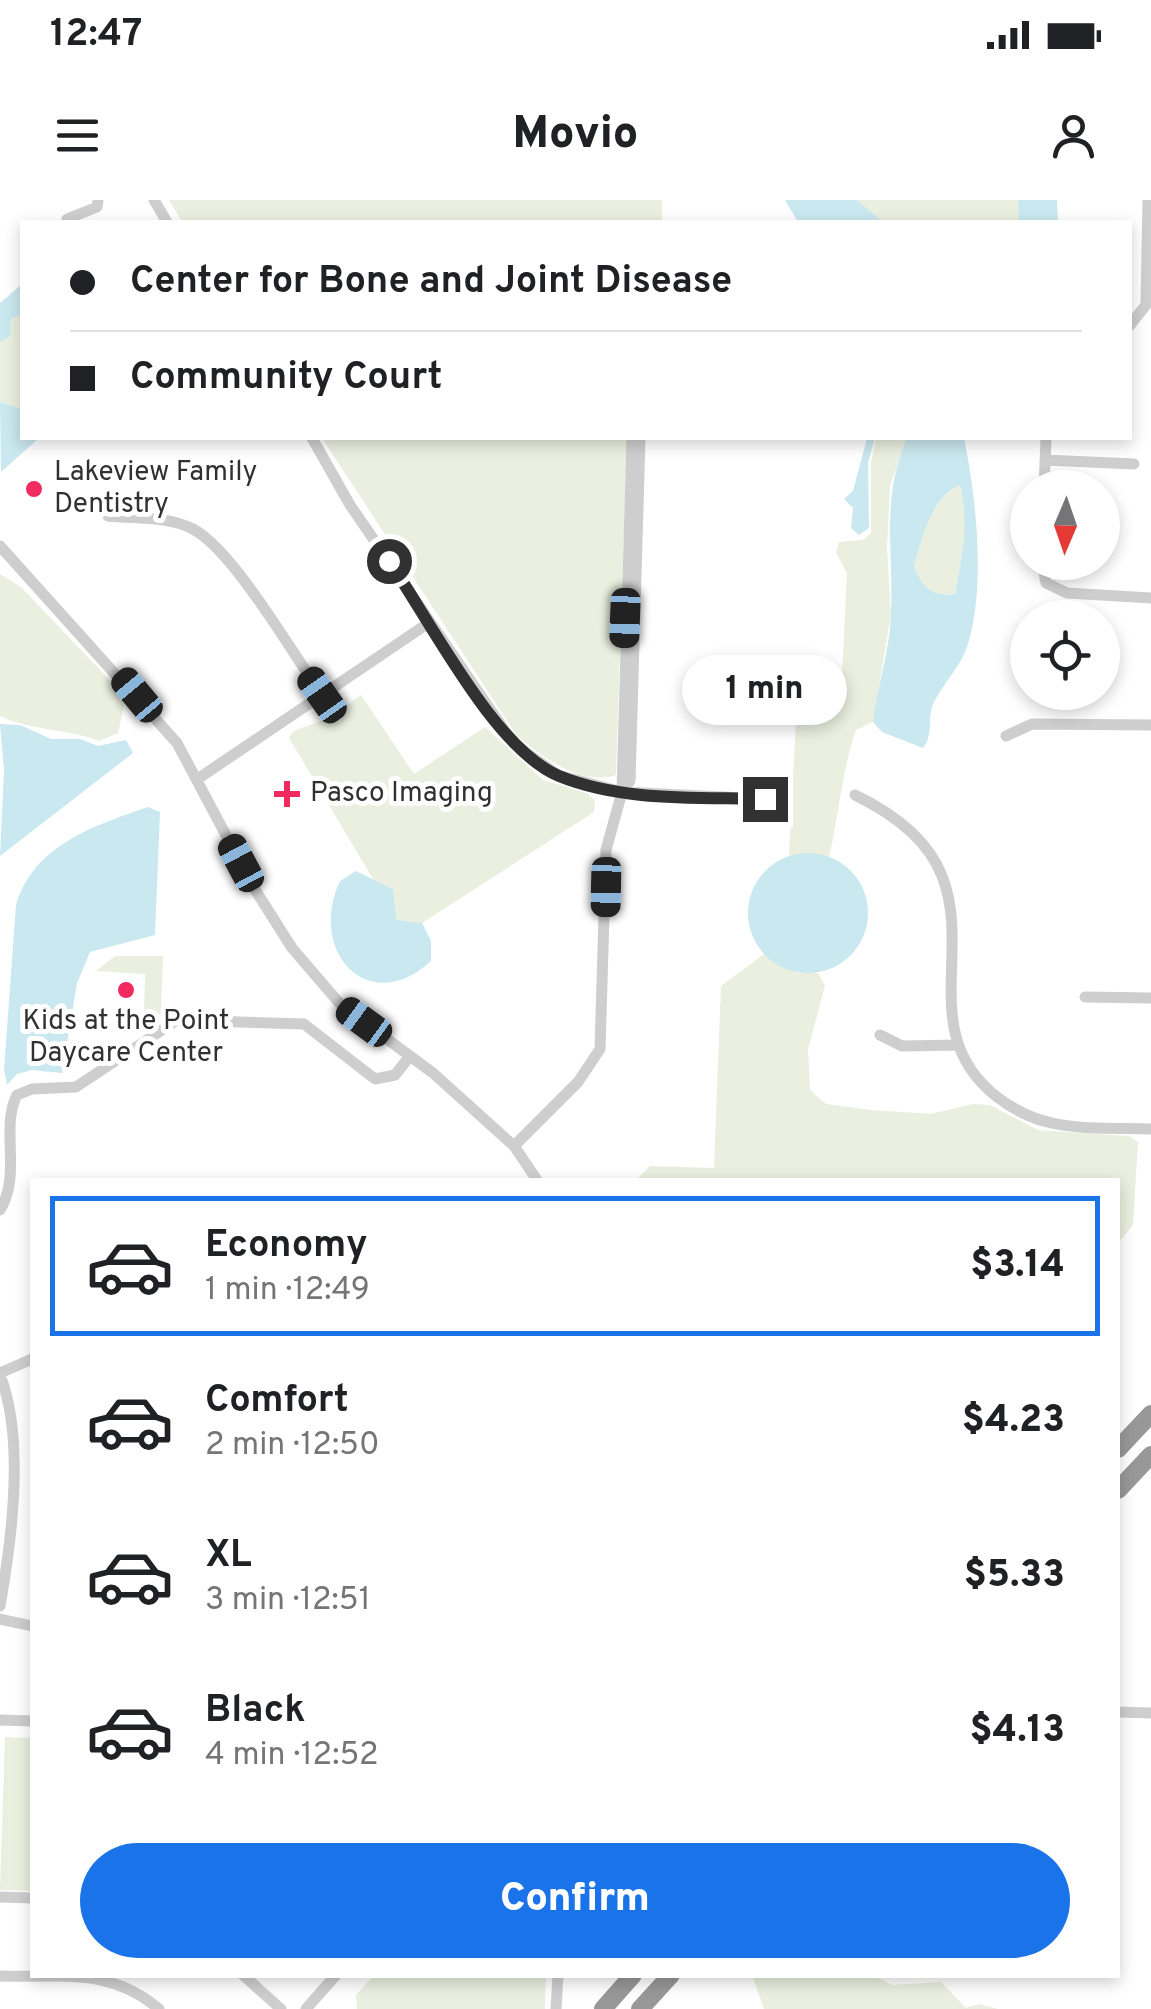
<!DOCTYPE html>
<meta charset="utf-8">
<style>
:root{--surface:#fff;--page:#f6f6f6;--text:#202124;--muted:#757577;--line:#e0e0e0;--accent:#1a73e8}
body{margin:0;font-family:Overpass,sans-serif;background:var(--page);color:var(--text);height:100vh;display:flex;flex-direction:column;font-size:38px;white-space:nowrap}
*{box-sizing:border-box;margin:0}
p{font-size:32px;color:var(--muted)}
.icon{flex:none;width:55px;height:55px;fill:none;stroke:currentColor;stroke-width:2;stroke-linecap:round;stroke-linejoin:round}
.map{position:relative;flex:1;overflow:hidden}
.side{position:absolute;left:30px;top:978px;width:1090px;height:800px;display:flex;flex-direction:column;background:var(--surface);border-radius:0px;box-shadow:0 5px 15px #0003}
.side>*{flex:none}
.top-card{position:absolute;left:20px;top:20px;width:1112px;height:220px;border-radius:0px;box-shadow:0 5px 15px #0003;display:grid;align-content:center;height:220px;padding:0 50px;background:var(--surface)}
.needle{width:65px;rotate:182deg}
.tools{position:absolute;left:1010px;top:270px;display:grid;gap:20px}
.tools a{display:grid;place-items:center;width:110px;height:110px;border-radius:50%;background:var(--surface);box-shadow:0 5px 15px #0003;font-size:50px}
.end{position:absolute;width:45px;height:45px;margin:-22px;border:12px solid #313131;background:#fff;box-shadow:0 0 0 5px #fff}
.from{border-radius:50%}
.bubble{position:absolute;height:70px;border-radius:35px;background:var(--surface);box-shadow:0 5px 15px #0003;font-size:32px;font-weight:800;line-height:70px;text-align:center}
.car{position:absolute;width:30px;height:60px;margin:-30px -15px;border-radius:12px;box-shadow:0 0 8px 2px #0007;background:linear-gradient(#222 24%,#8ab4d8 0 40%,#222 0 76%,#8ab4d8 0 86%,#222 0)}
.top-card b{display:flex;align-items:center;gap:35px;height:95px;font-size:38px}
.top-card b+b{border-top:2px solid var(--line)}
.top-card i{width:25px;height:25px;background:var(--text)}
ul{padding:18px 0 0;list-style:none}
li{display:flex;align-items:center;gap:30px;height:140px;margin:0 20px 15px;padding:0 30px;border:5px solid transparent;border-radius:0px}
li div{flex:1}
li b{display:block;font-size:38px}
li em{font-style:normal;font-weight:800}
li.current{border-color:var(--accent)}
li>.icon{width:90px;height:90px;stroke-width:1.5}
.cta{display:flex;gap:20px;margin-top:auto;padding:20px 50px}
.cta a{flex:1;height:115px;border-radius:60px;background:var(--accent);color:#fff;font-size:40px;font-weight:800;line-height:115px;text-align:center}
.status{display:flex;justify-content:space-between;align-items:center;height:70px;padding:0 50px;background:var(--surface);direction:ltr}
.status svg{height:28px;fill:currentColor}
header{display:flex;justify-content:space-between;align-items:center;height:130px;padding:0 50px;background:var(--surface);font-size:45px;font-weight:800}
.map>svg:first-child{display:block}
.green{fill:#eaefdf}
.water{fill:#cae8ef;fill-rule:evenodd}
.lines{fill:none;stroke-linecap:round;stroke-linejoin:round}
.minor{stroke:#cecece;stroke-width:11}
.highway{stroke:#989898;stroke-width:18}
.route{stroke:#313131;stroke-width:12}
.poi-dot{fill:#f12a5f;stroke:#fff;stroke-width:4}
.labels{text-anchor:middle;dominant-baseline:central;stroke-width:10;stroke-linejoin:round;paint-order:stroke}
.poi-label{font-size:28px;fill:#313131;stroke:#fff;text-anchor:start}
</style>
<div class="status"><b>12:47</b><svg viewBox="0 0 49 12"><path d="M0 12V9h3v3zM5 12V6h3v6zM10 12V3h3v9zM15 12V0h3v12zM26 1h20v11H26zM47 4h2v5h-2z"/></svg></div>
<header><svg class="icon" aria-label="menu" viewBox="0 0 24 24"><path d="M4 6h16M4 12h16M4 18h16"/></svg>Movio<svg class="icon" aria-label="person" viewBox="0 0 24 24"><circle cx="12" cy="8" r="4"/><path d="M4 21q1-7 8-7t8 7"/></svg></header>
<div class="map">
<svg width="1151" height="1809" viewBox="0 0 1151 1809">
<rect width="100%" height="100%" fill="#fff"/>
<path class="green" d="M 169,0 L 662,0 L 662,22 L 182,22 Z
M 857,0 L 1018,0 L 1019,22 L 883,22 L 862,9 Z
M 22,114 L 22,209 L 0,202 L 0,142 L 10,136 L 11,119 Z
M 322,238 L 627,238 L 616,575 C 580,587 542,556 517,536 Z
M 876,238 L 907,238 L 890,286 L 887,348 L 891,414 L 873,522 L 856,530 C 842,570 839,615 829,657 L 789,656 L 796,520 L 830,508 L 841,497 L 847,373 L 836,353 L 839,342 L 863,340 L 871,333 L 871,262 Z
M 960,285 C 969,320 962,360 955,394 C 930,397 924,387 914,366 C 922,338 931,298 960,285 Z
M 0,374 L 21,387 L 119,490 L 124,506 L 118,533 L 99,541 C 70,529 32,531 0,516 Z
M 361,495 L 414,574 L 485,527 L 543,580 L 586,593 L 595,600 L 594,612 L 422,723 L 397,720 L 393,689 L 373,679 L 289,538 L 294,531 L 331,517 Z
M 764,754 L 798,773 L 818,773 L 825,786 L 808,849 L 810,890 L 826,904 L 871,910 L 931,914 L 973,904 L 990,905 L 1038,930 L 1129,936 L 1138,942 L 1133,1025 L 1118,1043 L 1118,980 L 636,980 L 650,966 L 714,968 L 721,786 Z
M 115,756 L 163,756 L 161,814 L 144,813 L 145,774 L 96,771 Z
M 5,1537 L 32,1538 L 32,1691 L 0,1690 Z
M 374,1775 L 546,1775 L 545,1809 L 357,1809 L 356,1795 Z
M 757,1775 L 873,1775 L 892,1785 L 941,1782 L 966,1808 L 979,1804 L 998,1809 L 764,1809 L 753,1778 Z"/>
<path class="water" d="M 785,0 L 857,0 L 883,22 L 798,22 Z
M 1018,0 L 1057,0 L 1058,22 L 1019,22 Z
M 22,84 L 22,114 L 11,119 L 10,136 L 0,142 L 0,103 Z
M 0,202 L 22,209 L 22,238 L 39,238 L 1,272 Z
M 867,238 L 875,238 L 868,263 L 869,328 L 859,335 L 851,328 L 853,308 L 844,299 L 853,291 Z
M 907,238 L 964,238 C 976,296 986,385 968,444 C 961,467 943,483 933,504 C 927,518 934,535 923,548 L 882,532 L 873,522 C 877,486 890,451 891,414 C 894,349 880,302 907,238 ZM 960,285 C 969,320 962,360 955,394 C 931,397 923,387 914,366 C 922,339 931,297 960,285 Z
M 0,524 L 20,525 L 51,539 L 80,539 L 98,546 L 126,540 L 133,553 L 0,656 L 4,570 Z
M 148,607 L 160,612 L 155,735 L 90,752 L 77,783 L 62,873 L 32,870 L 17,874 L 7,885 L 4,870 L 16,705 C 34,645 93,626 148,607 Z
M748 713a60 60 0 1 1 120 0a60 60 0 1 1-120 0Z
M 356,671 L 393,689 L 397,720 L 422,723 L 431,741 L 431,761 C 368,819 307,751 340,681 Z"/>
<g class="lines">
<path class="minor" d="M 154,0 L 167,22
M 67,19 L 97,7 L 98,0
M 1130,125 L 1146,105 L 1148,0
M 312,238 L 350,305 L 514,544 L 558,575 L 622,592 L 606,650 L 600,849 L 578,882 L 514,946
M 1045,260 L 1134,264
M 1044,288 L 1046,238
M 108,316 C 135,319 168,316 193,329 C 234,351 292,453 322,495
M 0,346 L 177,543 L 254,688 L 292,748 L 341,805 L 433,873 L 514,946 L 537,980
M 1042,362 L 1046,383 L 1067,393 L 1151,398
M 1006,536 L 1032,524 L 1151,525
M 199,578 L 430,422
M 622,592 L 630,581 L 640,238
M 622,592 L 632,238
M 622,592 L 765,599
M 855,595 C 890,612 927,637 942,676 C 972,752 918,835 997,897 C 1013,909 1032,919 1052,923 C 1083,930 1119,928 1151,929
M 1085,797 L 1151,798
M 880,835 L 902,846 L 958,845
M 0,1010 C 22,975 0,927 17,895 L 32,889 L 76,887 L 177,820 L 304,824 L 375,879 L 395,875 L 410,856
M 0,1173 L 32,1159
M 0,1175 C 25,1238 12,1339 0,1406
M 0,1419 L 32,1426
M 1118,1512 L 1151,1513
M 0,1520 L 32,1521
M 0,1697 L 32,1698
M 243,1775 L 281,1809
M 0,1776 C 62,1778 110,1767 159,1809
M 306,1809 L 336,1775
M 556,1809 L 558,1775"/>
<path class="highway" d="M 1118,1249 L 1151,1214
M 1118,1290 L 1151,1255
M 603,1809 L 633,1775
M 640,1809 L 671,1775"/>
</g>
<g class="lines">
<path class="route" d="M 389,361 C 430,420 494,549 559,576 C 623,602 698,597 765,599"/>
</g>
<g class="poi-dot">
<circle cx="34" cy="289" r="10"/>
<path d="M282 579h10v10h10v10h-10v10h-10v-10h-10v-10h10z"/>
<circle cx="126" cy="790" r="10"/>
</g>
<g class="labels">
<g class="poi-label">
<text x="54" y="273">Lakeview Family<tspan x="54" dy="32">Dentistry</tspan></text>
<text x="310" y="594">Pasco Imaging</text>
<text x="126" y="822" text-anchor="middle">Kids at the Point<tspan x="126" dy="32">Daycare Center</tspan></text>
</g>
</g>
</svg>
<div class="tools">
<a><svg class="needle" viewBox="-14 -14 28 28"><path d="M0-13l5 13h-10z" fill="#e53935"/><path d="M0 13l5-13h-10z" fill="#757577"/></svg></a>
<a><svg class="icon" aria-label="locate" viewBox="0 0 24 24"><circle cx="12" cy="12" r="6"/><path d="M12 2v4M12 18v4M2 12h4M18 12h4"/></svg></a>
</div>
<i class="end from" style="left:389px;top:361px"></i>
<i class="end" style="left:765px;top:599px"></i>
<div class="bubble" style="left:682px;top:455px;width:165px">1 min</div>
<i class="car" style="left:625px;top:418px;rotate:182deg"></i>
<i class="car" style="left:137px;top:495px;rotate:320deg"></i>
<i class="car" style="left:322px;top:495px;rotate:325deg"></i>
<i class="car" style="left:241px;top:663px;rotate:332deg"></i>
<i class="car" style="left:606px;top:687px;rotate:181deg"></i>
<i class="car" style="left:364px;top:822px;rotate:306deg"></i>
<div class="top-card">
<b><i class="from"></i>Center for Bone and Joint Disease</b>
<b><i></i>Community Court</b>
</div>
<section class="side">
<ul>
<li class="current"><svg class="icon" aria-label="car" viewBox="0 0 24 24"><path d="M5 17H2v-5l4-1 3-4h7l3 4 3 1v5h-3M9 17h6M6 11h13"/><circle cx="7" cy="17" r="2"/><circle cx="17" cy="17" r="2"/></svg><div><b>Economy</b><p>1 min · 12:49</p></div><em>$3.14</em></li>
<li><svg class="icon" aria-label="car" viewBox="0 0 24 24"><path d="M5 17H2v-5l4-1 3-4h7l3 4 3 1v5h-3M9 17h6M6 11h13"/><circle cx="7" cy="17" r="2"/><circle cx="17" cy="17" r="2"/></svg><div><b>Comfort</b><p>2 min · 12:50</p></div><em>$4.23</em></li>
<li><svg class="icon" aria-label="car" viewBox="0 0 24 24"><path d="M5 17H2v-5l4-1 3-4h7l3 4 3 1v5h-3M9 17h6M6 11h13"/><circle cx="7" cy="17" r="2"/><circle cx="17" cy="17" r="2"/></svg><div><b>XL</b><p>3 min · 12:51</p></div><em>$5.33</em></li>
<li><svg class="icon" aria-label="car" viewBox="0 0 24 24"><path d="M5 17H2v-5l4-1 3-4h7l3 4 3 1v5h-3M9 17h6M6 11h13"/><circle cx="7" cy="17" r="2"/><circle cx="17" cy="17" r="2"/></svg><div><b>Black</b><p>4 min · 12:52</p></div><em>$4.13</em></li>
</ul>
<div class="cta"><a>Confirm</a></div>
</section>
</div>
